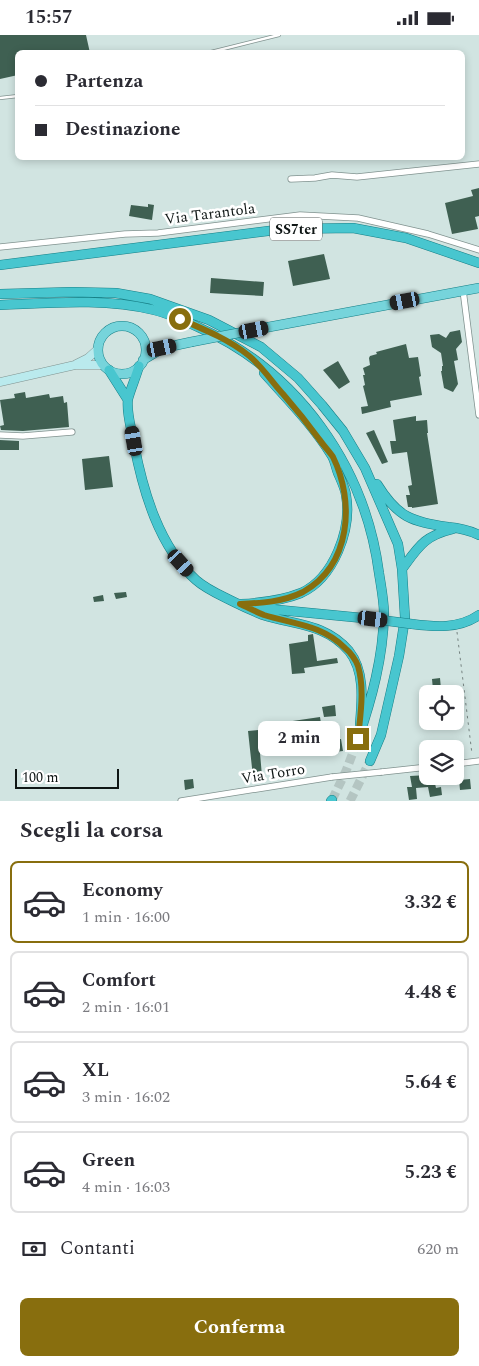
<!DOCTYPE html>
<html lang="it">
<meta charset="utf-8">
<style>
:root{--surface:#fff;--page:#f2f2f3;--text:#2b2b33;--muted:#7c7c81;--line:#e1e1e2;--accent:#886e0e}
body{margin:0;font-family:Spectral,serif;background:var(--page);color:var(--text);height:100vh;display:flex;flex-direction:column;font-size:19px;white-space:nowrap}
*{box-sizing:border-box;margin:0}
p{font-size:16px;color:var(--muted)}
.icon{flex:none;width:28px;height:28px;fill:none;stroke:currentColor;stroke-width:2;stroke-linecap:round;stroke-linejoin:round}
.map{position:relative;height:766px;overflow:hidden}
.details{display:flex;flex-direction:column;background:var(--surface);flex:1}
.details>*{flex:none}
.hud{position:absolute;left:15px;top:15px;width:450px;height:110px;border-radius:8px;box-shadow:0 2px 8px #0003;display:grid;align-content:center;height:110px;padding:0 20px;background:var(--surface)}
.buttons{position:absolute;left:419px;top:650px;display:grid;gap:10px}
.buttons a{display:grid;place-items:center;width:45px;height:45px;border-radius:8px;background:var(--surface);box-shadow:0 2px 8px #0003;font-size:25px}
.scale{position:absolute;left:15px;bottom:12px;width:104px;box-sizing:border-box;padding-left:5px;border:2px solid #0f1615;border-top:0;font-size:14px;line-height:18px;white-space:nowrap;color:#0f1615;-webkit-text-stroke:4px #fff;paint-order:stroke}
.end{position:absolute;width:22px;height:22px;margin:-11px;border:6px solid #886e0e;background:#fff;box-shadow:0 0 0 2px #fff}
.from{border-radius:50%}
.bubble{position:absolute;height:35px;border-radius:8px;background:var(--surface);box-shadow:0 2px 8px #0003;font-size:16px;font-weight:700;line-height:35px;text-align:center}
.car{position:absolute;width:15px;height:30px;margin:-15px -8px;border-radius:6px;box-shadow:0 0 4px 1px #0007;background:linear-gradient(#222 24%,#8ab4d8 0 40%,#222 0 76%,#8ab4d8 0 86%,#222 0)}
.hud b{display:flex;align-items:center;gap:18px;height:48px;font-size:19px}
.hud b+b{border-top:1px solid var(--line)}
.hud i{width:12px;height:12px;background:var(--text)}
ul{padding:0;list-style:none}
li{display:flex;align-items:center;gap:15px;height:82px;margin:0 10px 8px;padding:0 10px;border:2px solid var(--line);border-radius:8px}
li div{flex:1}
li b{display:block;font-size:19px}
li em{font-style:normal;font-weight:700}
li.active{border-color:var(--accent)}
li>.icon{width:45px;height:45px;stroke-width:1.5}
h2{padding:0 20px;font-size:22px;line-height:60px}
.pay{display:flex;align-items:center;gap:12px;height:55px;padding:0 20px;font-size:19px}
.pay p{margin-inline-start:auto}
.button{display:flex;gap:10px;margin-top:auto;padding:10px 20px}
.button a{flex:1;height:58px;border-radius:8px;background:var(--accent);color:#fff;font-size:20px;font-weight:700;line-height:58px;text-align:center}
.status{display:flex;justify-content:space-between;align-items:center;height:35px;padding:0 25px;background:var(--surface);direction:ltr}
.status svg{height:14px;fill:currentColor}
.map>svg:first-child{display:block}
.building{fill:#3f6052}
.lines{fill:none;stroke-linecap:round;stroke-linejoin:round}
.trunk-tunnel{stroke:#b4c5c2;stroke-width:9;stroke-dasharray:9 4.5;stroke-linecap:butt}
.service-casing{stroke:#80928f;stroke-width:4}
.minor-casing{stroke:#80928f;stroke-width:7}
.secondary-casing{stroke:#80928f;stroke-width:9}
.primary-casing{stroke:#167f86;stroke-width:10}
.trunk-casing{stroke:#167f86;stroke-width:10}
.path{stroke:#768381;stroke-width:1;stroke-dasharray:2.5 4;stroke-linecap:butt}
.service{stroke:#fff;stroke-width:2.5}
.minor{stroke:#fff;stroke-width:5.5}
.secondary{stroke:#baeaed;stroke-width:8}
.primary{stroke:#76d4db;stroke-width:9}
.trunk{stroke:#48c6cf;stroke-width:9}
.minor-bridge-casing{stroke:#80928f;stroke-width:7;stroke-linecap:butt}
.primary-bridge-casing{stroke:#167f86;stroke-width:10;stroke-linecap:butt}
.trunk-bridge-casing{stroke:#167f86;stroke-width:10;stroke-linecap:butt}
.minor-bridge{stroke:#fff;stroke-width:5.5}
.primary-bridge{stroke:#76d4db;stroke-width:9}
.trunk-bridge{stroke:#48c6cf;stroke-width:9}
.route{stroke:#886e0e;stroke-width:6}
.labels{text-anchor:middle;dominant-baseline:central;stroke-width:5;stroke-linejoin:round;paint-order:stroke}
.shield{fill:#fff;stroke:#575c5b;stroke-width:1}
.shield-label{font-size:14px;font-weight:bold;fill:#0f1615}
.street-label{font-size:15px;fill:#0f1615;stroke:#fff}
</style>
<div class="status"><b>15:57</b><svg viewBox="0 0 49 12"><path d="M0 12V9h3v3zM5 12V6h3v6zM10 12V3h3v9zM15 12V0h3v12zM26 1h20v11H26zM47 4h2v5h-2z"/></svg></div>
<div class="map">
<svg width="479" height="766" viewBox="0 0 479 766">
<rect width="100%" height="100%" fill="#d1e4e1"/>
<path class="building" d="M 0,0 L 86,0 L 90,18 L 18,18 L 18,40 L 0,44 Z
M 479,153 L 479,181 L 475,182 L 478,194 L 452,199 L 445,168 L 473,161 L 471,155 Z
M 148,169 L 154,170 L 152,185 L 129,181 L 131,170 L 148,172 Z
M 324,219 L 330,244 L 293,251 L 288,226 Z
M 211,243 L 264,247 L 263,261 L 210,258 Z
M 460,295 L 462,307 L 456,314 L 458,325 L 454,326 L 458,349 L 453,357 L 444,353 L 441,336 L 442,336 L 442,331 L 443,331 L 441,318 L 432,312 L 430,300 L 439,299 L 446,303 L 450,297 Z
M 406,309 L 409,323 L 418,322 L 421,341 L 419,342 L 422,360 L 390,366 L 391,372 L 362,379 L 361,372 L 368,371 L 363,351 L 365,350 L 363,340 L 365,340 L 363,333 L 370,330 L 369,323 L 370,321 L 377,319 L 376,317 Z
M 338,326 L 350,347 L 339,354 L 323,335 Z
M 25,357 L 26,363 L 49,359 L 50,363 L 63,361 L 64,368 L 67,367 L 69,392 L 23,396 L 1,395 L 0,391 L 4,390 L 0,365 L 15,363 L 14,359 Z
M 416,381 L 416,386 L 427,385 L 428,398 L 427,398 L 438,469 L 412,473 L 412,472 L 408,472 L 406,460 L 410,460 L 408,451 L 412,450 L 407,417 L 392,419 L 390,406 L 396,406 L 393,385 Z
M 374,395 L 388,427 L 382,429 L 366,398 Z
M 0,405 L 19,406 L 19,415 L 0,415 Z
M 109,421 L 113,452 L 85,455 L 82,424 Z
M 126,557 L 127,562 L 116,564 L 114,558 Z
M 103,560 L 104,566 L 94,567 L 93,562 Z
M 313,599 L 317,626 L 337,623 L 338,628 L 304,633 L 305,638 L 292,639 L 289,609 L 308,606 L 308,600 Z
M 440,643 L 441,654 L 433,655 L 432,644 Z
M 335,670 L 336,681 L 324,682 L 322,672 Z
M 320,682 L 321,688 L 310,690 L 312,704 L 282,709 L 279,688 Z
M 258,695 L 262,741 L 253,742 L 248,696 Z
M 341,704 L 343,716 L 325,718 L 323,706 Z
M 428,740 L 428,745 L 434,744 L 436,753 L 441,752 L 442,760 L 430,762 L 428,752 L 416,753 L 417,764 L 409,765 L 407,752 L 412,752 L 410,741 Z
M 193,744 L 194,753 L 185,755 L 184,745 Z
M 470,744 L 471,754 L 460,755 L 459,745 Z"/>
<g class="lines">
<path class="trunk-tunnel" d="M 332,765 L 346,736 L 358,704
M 350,766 L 370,726"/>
<defs>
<path id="service" d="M 207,18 L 279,0
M 0,63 L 18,61"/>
<path id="minor" d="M 291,144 L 315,143 L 332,140 L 357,142 L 479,129
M 0,212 L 125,199 L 158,198 L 300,180 L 358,183 L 428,199 L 479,215
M 463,255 L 479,380
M 0,400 L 23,401 L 72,397
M 455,729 L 479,726
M 382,737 L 428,732
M 181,766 L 332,742"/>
<path id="secondary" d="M 76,329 L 88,323 L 98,314
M 0,347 L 75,330 L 103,330"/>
<path id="primary" d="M98 315a24 24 0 1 1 48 0a24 24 0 1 1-48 0Z
M 269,292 L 479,253
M 143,325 L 163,313 L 191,307"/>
<path id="trunk" d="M 0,230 L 284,194 L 353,193 L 406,203 L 479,228
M 0,259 L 72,257 L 116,258 L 150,264 L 209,285 L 261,312 L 298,343 L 322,370 L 343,396 L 365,433 L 398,509 L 402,534 L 405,583 L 399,621 L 381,700 L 370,726
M 0,270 C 51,268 104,263 154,275 C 170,279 185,286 200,293 C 298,337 365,431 379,538 C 381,551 384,566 384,579 C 383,623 372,663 358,704
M 139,331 C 136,342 131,353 128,364 C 126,378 132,395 134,409 C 143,456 159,512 196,545 C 206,554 220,560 232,566 C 242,571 253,576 263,580 C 294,590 325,588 349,616 C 365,636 362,665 360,689
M 109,335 L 128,365
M 377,449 C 398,483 411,486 448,492 C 459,493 469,495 479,500
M 402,534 C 419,511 424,501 453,494
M 241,569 C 262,568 281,566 301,558 C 334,543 352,494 346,460 C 345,453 341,445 338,438 C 336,433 335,426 332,421 C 313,390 287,364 264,338
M 259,573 L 373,584
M 412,589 C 435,592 459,594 479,580
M 331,766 L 332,765"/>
</defs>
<use href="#service" class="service-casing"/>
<use href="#minor" class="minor-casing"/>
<use href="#secondary" class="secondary-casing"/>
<use href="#primary" class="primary-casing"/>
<use href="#trunk" class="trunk-casing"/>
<path class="path" d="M 457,597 L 472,719"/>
<use href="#service" class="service"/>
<use href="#minor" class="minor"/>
<use href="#secondary" class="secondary"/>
<use href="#primary" class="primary"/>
<use href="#trunk" class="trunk"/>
<defs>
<path id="minor-bridge" d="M 332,742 L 382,737"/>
<path id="primary-bridge" d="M 191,307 L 269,292"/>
<path id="trunk-bridge" d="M 373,584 L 412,589"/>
</defs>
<use href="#minor-bridge" class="minor-bridge-casing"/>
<use href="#primary-bridge" class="primary-bridge-casing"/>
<use href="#trunk-bridge" class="trunk-bridge-casing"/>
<use href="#minor-bridge" class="minor-bridge"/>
<use href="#primary-bridge" class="primary-bridge"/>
<use href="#trunk-bridge" class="trunk-bridge"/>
</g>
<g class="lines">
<path class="route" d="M 180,284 C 203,294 228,304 248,320 C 261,330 272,347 283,359 C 296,374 308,389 319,404 C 323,410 329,416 333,422 C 355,467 351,530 303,557 C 283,567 261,568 240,569 C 247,572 256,577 264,580 C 293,589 323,590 345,613 C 350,617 356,625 358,631 C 365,655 360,681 358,704"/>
</g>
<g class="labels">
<rect class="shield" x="270" y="182.5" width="52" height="23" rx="4"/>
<g class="shield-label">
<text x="296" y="194">SS7ter</text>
</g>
<g class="street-label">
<text transform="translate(210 179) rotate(-7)">Via Tarantola</text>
<text transform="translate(273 739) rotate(-9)">Via Torro</text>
</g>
</g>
</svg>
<div class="buttons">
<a><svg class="icon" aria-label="locate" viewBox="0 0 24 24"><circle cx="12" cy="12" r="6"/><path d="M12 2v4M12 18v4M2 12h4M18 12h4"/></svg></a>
<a><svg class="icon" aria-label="layers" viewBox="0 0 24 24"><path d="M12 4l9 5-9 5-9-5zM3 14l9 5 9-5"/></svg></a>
</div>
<div class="scale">100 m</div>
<i class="end from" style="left:180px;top:284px"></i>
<i class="end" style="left:358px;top:704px"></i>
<div class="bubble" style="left:258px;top:686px;width:82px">2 min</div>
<i class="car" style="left:405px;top:266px;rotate:259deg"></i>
<i class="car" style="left:254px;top:295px;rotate:79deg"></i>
<i class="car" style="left:162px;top:313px;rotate:78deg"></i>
<i class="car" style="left:134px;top:406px;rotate:350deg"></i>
<i class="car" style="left:181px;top:528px;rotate:138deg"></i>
<i class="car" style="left:373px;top:584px;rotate:97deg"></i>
<div class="hud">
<b><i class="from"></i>Partenza</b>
<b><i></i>Destinazione</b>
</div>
</div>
<section class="details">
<h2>Scegli la corsa</h2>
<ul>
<li class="active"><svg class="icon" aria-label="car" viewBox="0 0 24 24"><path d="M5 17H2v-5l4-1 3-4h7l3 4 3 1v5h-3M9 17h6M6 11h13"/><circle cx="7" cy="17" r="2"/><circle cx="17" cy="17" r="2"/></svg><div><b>Economy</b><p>1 min · 16:00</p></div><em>3.32 €</em></li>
<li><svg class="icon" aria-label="car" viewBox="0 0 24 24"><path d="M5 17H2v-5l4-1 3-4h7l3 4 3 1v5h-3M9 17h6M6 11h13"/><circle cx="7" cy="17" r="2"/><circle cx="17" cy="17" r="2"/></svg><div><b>Comfort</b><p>2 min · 16:01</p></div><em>4.48 €</em></li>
<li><svg class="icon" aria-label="car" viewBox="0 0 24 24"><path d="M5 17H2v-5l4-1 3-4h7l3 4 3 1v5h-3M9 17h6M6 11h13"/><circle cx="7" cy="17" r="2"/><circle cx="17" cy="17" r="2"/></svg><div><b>XL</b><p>3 min · 16:02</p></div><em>5.64 €</em></li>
<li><svg class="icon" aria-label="car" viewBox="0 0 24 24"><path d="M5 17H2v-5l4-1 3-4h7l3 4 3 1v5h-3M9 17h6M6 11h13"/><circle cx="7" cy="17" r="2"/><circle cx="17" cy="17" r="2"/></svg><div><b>Green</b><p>4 min · 16:03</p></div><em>5.23 €</em></li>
</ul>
<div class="pay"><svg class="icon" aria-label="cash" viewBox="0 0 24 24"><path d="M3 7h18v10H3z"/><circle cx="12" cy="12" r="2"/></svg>Contanti<p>620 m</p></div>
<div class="button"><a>Conferma</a></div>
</section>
